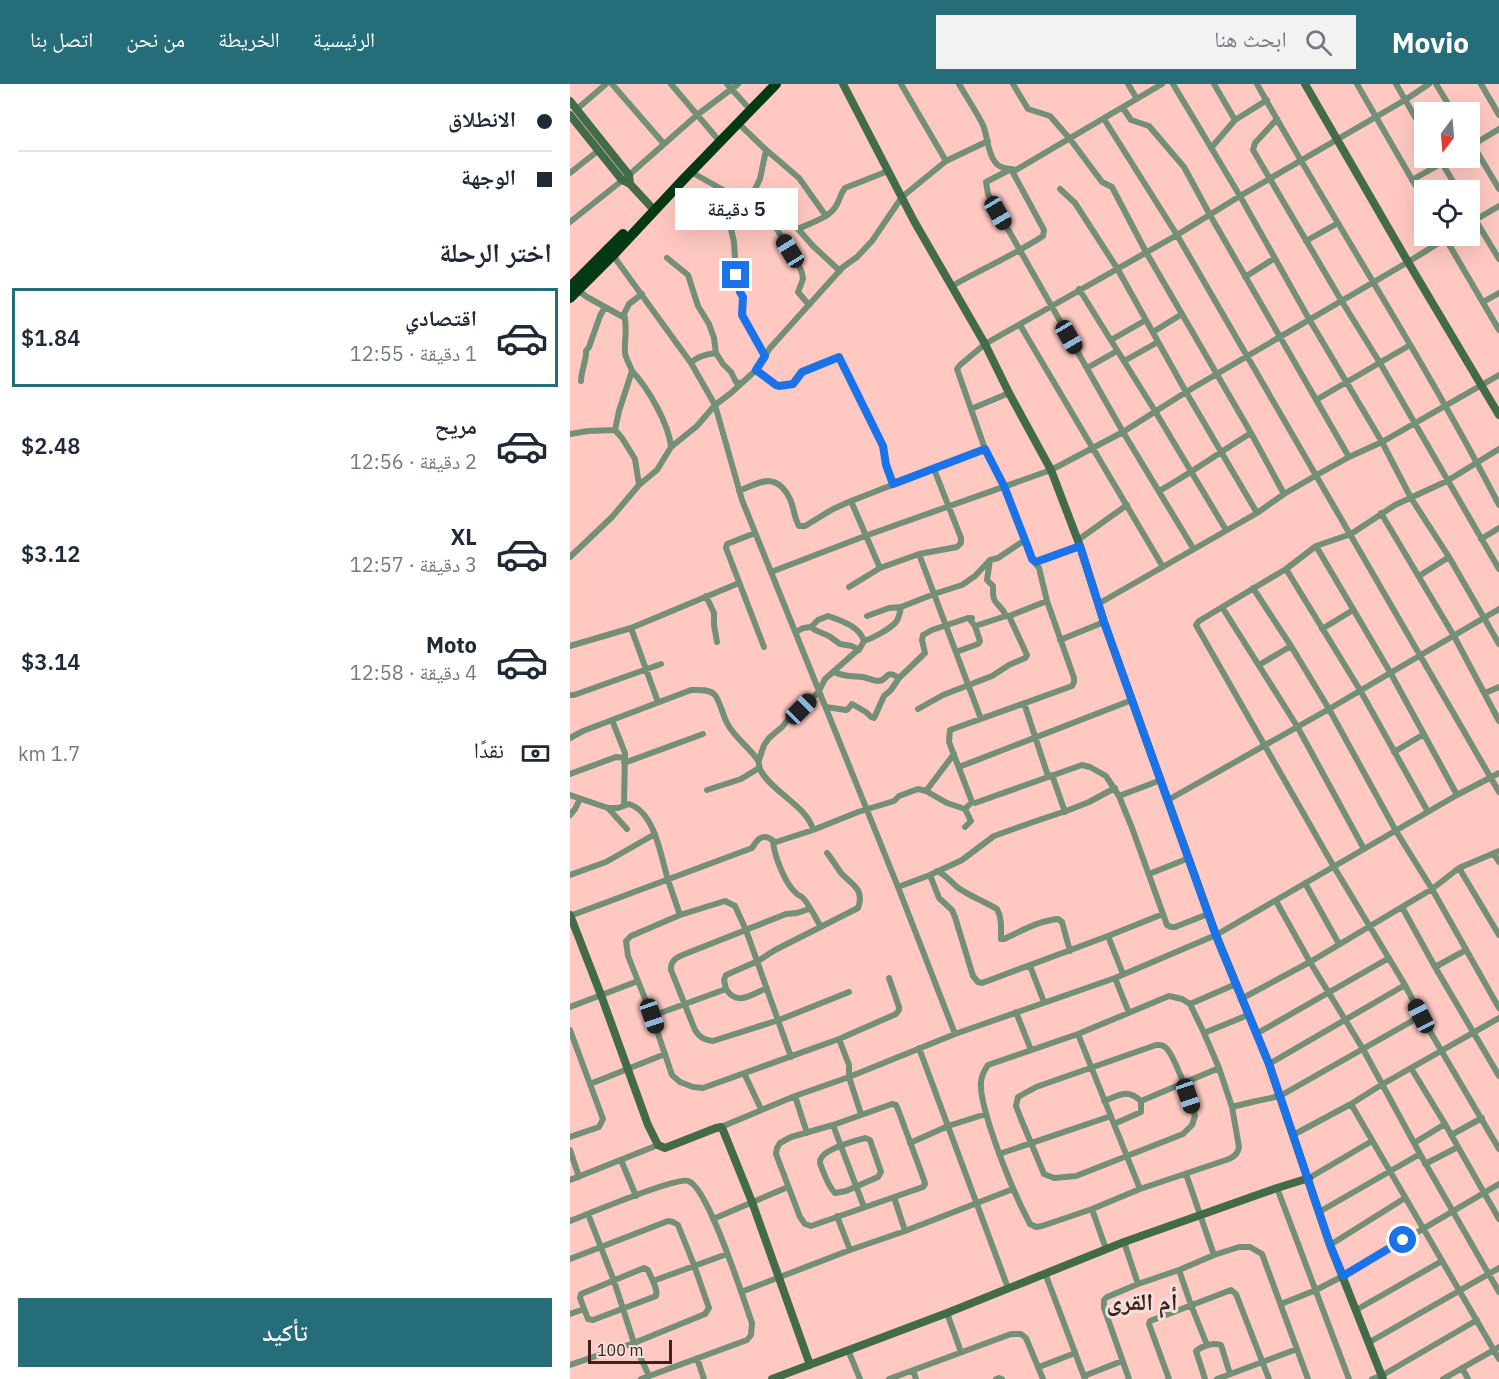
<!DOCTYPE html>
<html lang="ar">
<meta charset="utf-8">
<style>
:root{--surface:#fff;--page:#f2f2f3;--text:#1f2937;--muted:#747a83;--line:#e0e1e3;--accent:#256d78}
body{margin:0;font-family:"IBM Plex Sans","Noto Naskh Arabic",sans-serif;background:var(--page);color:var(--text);direction:rtl;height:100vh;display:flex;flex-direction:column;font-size:22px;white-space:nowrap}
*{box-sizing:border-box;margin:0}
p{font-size:20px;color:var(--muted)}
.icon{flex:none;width:33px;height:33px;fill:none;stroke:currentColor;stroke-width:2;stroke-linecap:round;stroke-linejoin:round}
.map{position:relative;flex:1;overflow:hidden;direction:ltr}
.details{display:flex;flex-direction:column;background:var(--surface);width:570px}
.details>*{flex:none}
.guide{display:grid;align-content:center;height:132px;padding:0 18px;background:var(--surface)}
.needle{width:39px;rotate:196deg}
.tools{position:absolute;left:844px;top:18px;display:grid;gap:12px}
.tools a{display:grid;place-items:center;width:66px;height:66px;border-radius:0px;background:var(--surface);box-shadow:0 6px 24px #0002;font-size:30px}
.scale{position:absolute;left:18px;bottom:15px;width:84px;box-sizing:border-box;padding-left:6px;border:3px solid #40201b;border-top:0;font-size:16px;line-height:21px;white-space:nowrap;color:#40201b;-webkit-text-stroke:4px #f3e0dd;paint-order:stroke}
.end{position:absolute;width:27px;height:27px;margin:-14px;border:8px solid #1a73e8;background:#fff;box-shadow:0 0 0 3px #fff}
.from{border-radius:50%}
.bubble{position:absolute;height:42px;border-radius:0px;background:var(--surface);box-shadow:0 6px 24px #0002;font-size:20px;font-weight:600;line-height:42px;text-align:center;direction:rtl}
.car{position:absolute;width:18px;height:36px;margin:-18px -9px;border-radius:8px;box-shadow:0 0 4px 2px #0007;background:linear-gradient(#222 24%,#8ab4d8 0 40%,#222 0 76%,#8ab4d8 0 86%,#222 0)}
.guide b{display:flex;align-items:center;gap:21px;height:57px;font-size:22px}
.guide b+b{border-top:2px solid var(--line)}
.guide i{width:15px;height:15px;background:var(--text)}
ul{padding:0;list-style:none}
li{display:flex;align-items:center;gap:18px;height:99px;margin:0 12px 9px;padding:0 6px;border:3px solid transparent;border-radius:0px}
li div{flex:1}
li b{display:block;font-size:22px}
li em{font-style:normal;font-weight:600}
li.current{border-color:var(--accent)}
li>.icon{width:54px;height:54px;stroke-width:1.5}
h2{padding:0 18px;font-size:27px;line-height:72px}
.pay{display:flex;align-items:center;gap:15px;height:66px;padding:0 18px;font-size:22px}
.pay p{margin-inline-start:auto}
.primary-button{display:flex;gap:12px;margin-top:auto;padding:12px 18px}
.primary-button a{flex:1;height:69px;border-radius:0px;background:var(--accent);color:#fff;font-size:24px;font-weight:600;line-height:69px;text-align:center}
header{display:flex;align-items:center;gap:36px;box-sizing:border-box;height:84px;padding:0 30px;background:var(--accent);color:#fff}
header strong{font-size:28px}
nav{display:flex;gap:33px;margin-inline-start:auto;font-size:21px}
.search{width:420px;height:54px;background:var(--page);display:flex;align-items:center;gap:15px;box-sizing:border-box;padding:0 21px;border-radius:0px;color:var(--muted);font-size:22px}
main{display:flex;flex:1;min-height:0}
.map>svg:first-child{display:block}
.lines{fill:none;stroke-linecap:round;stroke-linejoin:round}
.street{stroke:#738f77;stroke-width:6}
.secondary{stroke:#426b4a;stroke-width:8}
.highway{stroke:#033915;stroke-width:10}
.route{stroke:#1a73e8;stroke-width:8}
.labels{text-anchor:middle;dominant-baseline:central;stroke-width:6;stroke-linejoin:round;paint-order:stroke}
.district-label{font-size:24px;font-weight:bold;fill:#40201b;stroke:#f3e0dd}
</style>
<header>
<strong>Movio</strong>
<div class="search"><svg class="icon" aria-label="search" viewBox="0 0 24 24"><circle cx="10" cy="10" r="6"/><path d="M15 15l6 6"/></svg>ابحث هنا</div>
<nav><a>الرئيسية</a><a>الخريطة</a><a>من نحن</a><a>اتصل بنا</a></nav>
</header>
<main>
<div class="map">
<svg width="929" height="1295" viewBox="0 0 929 1295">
<rect width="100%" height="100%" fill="#ffc9c1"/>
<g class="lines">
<path class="street" d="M 42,0 L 94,60
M 101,0 L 146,53
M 157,0 L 176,21
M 331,0 L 376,77
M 443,0 L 458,25 L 480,32 L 500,55 L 532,98 L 542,103 L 576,168 L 681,349 L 714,410
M 558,0 L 567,15
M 592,0 L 446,86 L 441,85 L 416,98 L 418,110 L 553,348 L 623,464
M 603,0 L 670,112 L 739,235 L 812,358 L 841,414 L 879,473 L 929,560
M 644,0 L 665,36
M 687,0 C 766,141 855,277 929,421
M 787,0 L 855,118
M 826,0 L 855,50
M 866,0 L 883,28
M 911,0 L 929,31
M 553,24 L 561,36 L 579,42 L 614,83 L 640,131 L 779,373
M 7,25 L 36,0
M 534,35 L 607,151 L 929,708
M 707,35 L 685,59 L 683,66 L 771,216 L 810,279 L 929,485
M 168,39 L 194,64 L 229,94 L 256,132
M 900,56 L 929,105
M 901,62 L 929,45
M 641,64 L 665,36 L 697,16
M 869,74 L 888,106
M 121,88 L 164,112 L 199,124 L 215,133 L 228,145 L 243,162 L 270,187
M 0,89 L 29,66
M 842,96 L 881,74
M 490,105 L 505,119 L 547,184 L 616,308 L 687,429
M 168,113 L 164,128 L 161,145 L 164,158 L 166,191 L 170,209 L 173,213 L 172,231 L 195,272
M 179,117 L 190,95 L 196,66
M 199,124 L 203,139 L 227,177 L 232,189 L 233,195 L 228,208 L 239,221
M 900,127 L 929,175
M 0,138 L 59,91 L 127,31 L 168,0
M 900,139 L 929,122
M 228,145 C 240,139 259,134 266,122 C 270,116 270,110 275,104 L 318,87
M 874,152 L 929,246
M 736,157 L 768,139
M 42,170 L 121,279 L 145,321 L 172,416 L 328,803 L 385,950
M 97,174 L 118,191 L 128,222 L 139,240 L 144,254 L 146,269 L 153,280 L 161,288 L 166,298 L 170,299
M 675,193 L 705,174
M 382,202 C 412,185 444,171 473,152 L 474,146 L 441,85 C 436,85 428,83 425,78 C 417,68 418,53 413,41 C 406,27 397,14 389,0
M 6,205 L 17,213 L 55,234
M 509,205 L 585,327 L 656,446
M 913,218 L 929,209
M 450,241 L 593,483
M 583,248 L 612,230
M 541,256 L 576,236
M 554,277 L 588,258
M 121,279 C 127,272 137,270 146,269
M 517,284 L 547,267
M 186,286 L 206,301 L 209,302 L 223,300 L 232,287 L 269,273 L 313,362 L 316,381 L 323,400
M 62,287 C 78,304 99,340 101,363
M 11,297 C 11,287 17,274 16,267 L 19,263 L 30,232 L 35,223
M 746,316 L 840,261
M 401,325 L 439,309
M 45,346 L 49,327 L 62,287 C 60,281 56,275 55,269 C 54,255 58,245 54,230 L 59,220 L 72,210
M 45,346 L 52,354 L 65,375 L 69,401
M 0,350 L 18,347 L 45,346
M 929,365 L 877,397 L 825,421 L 781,450 L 746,462 L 716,485 L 629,537 L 626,541 L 764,783 L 835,901 L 851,932 L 929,1065
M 169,407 C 191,397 207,388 220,415 C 224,424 224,433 229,442 L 235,442 L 263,425 L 281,417 L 415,365
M 589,407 C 621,389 650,368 681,349
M 281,417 L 310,484 L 349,470 L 387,463 L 391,459 L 391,454 L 364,385
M 811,429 L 884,552 L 929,637
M 185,449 L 157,460 L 156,464 L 194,563
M 911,455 L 929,444
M 508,456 L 557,421
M 746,462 L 820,588 L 887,711
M 349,470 L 411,635
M 0,473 L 42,433 L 69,401 L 87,386 L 101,363 L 127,342 L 145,321 L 161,309 L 186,286 L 200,264 L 273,183 L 287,173 L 302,157 L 332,113 L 376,77 L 418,57
M 420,476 L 417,496 L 423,502 C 422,524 430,517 436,532
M 466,478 L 510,462
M 716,485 L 790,606 L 858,728
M 201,488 L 295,452 L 481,386 L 553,348 L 616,308 L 838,178 L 880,152
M 849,492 L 879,473
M 279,503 L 310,484
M 683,504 L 721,562 L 759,625 L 826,747 L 862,805 L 929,924
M 136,512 L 144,529 L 144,541 L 147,558
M 528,520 L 687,429 L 714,410 L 745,392 L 779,373 L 812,358 L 929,291
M 652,523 L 727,642 L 794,765
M 297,532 L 319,524 L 331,523 L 364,510 L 392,501 L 405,492 L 420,476 L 428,474 L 455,456
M 241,543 L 245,546 L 259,552 L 270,560 L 282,562 L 289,566
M 61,544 L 88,618
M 752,545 L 783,526
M 490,556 L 534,538
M 294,557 C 303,554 320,545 326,538 C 329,534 330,529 331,523
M 0,562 L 61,544 L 169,499
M 386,568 L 408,560 L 410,557 L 405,542 L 436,532 L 439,532 L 477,517
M 689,581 L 721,562
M 264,588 C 274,593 283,592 293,593 C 298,594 304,597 308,597 C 319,597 314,584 329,594
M 915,609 L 929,603
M 0,611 L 4,611 L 91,580
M 454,619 L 478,692
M 256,623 L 276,626 L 278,625 L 282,620 L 296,628 L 301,633 L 304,634 L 314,612 L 321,606 L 329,594 L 355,569 L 352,556 L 353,551 L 362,546 L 398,534 L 402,534 L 401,537 L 405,542
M 348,625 L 373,611 L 422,592 L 439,581 L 455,574 L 457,571 L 439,532
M 42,636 L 55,669 L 54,721
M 0,654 L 13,647 L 121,606 C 128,606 138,605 144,610 C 149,614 153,632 157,639 C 164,653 178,662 187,675 C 190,678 188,683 191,687 C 202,708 238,723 243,746
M 824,668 L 854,650
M 189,676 L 194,661 L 199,654 L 212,643 L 220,633 L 232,625 L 249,607 L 255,595 L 290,564 L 294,557 C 289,542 272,537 258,532 L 248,536 L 241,543 L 233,544 L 226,548
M 54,679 L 133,650
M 389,683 L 562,616
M 0,690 L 46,673 L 55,674
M 482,691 L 495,728
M 137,706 L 171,695 L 189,684
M 356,707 L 384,670
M 0,711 L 38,724 L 48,724 L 59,720 C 85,728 91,773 98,796 C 102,808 106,819 110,831
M 549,712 L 591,696
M 598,716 L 759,625 L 929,525
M 402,718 L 379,658 L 380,646 L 502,602 L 504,598 L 504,594 L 477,517 L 469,484 L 462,475 L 458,464 L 434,401 L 415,365 L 387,285 L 390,281 L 415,260 L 607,151 L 670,112 L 835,16 L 859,0
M 38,724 L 57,745
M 0,731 L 5,725 L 10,715
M 395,743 L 401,737 L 395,725 L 402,718 L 405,719 L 512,681 L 520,683 L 536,692 L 549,712 L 562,744 L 597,841 L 601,843 L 605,843 L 638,830
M 203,757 C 204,771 215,800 226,809 C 230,813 230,811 233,814 C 239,820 246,835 251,843
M 924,770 L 929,778
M 889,784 L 929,851
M 367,787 C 376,791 380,797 387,803 C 399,812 414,817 427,825 C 432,834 431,844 431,855 L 434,855 C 451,847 468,837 488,835 L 492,838 L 500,867
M 579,790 L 619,774
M 0,791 L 36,778 L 85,750
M 360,791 L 369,814 L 382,826 L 385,833 L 403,892 L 408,898 L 412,899 L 538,852 L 593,830
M 735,799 L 769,860
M 328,803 L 360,791 L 392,776 L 424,752 L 466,737 L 499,726 L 519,718 L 545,704
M 706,817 L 740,878 L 793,965 L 850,1070 L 929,1208
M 832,823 L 865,883 L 929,992
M 239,825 L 227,829 L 216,830 L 120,868 C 111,872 100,874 101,886 L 125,946 C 130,954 135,956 143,957 L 209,936 L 279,908
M 0,832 L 182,764 C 186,758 190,750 199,754 C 201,755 203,757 206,758 L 243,746 L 288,728 L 324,717 L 329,712 L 348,705 L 356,707 L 377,719 L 395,725
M 538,852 L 553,890
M 460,882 L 474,918
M 865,883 L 896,866
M 545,894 L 559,929
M 156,905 C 167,923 182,910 197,904
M 599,912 L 612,915 L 620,920 L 634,949 L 649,984 L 662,1023 L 669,1063 C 668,1070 664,1073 659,1075 L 570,1105 L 522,1125 L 472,1142 L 466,1143 L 460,1140 C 443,1108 430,1074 419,1040 C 416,1028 411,1015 411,1003 C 410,994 413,988 418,981 L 508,950 Z
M 671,915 L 740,878 L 862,805 L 889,784 L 929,767
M 620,920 L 666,900
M 0,923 L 68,897
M 446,928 L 461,966
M 82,932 L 156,905 L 154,896 L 156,891 L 188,877 L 205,866 L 288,824 C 295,805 282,801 271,789 C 266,782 262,775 257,769
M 0,946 L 20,1000 L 95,970
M 634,949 L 678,931
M 508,950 L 570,1105
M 686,950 L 819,874
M 269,955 L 279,981 L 279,993 L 291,1030
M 586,961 C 590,961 592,960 595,963 C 604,969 621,1019 625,1032 L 622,1041 L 613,1050 L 506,1092 L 484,1094 L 474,1090 L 451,1035 L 446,1022 L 448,1013 L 466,1003 Z
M 349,964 L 438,1204
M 221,973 L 176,846 L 165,822 L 155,817 L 110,831 L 61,852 L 56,857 L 58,872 L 82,932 L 102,991 L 110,998 L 123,1003 L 133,1004 L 269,955 L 326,930 L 329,926 L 329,923 L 319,894
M 699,980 L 835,901
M 841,984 L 875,1040 L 929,1135
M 174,989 L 191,1025
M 225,1012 L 237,1049
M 534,1017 C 550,1011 557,1004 571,1017 L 571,1028 L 544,1040
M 571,1017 L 649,984
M 322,1020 L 326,1021 L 329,1028 L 354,1096 L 355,1100 L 353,1103 L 241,1142 L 235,1140 L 230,1133 L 206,1070 L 207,1064 L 210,1059 L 221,1053 L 263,1041 Z
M 781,1020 L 929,1275
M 662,1023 L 682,1018 L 710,1012 L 851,932
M 263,1041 L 294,1123
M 151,1043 L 225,1012 L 279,993 L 385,950 L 545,894 L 646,851 L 887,711 L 929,689
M 723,1051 L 781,1020 L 811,1001 L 929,934
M 881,1051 L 912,1034
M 0,1053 L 29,1043 L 33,1035 L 20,1000
M 295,1054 L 300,1056 L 311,1088 L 308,1093 L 276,1107 L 265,1109 C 259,1103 256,1095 253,1087 C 252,1084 250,1081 250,1078 C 250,1065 286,1057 295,1054 Z
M 340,1059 L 378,1042 L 416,1030
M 844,1059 L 875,1040
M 0,1066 L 9,1093
M 429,1070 L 541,1032
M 51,1076 L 66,1112
M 855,1080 L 888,1063
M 616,1090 L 644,1171
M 739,1094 L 802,1057
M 0,1096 L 88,1061
M 707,1104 L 779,1295
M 324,1113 L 335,1147
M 522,1125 L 536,1165
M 749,1128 L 850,1070
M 18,1130 L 44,1197 L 64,1259 L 79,1292
M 267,1132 L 280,1166
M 143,1135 L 218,1103
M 0,1137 C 18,1130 106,1093 118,1097 C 138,1102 174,1217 182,1239 L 181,1251 L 177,1256 L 71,1295
M 554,1158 L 568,1200
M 760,1161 L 835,1114
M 0,1175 L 98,1137 L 103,1138 L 108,1141 L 124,1181 L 139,1224 L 135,1230 L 64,1259 L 0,1281
M 74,1184 L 78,1186 C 81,1194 88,1204 86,1212 L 23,1236 L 18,1235 L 10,1214 L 11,1210 Z
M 609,1186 L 621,1221 L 637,1261
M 475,1189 L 515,1295
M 83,1197 L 157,1170
M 171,1208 L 280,1166 L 335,1147 L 443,1105
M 711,1220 L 746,1206 L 773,1192 L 929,1100
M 786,1226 L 872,1177
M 377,1229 L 391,1268
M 0,1230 L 14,1225
M 798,1259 L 929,1184
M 278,1266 L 290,1295
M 127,1274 L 134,1295
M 469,1283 L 505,1269
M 892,1284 L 898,1295
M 343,1286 L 346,1295
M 514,1292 L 552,1277
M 319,1295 L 441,1250 L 451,1250 L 456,1254 L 473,1295
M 426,1295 L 429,1294 L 432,1295
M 559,1295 L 534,1224 L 534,1216 L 537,1213 L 568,1200 L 609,1186 L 644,1171 L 669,1163 L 680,1163 L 692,1170 L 738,1295
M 599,1295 L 579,1240 L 580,1237 L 661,1206 L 666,1210 L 699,1295
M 635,1295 L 626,1267 C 632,1262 643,1258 651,1261 L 660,1290
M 647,1295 L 727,1265
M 802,1295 L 811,1292 L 907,1236
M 873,1295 L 929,1263"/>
<path class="secondary" d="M 273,0 L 344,137 L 415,260 L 439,309 L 481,386 L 510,462 L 534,538 L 646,851 L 699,980 L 760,1161 L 813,1295
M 735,0 L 838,178 L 929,331
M 0,17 L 59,91 L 60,100
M 0,31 L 52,96 L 60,100 L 85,127
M 0,831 L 31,911 L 78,1041 L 88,1061 L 95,1064 L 146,1044 L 151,1043 L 153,1046 L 182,1118 L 240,1281
M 202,1295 L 377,1229 L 554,1158 L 707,1104 L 739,1094"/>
<path class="highway" d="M 0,203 L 53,150
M 0,214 L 43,171 L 112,97 L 206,0"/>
</g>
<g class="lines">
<path class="route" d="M 166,191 L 170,208 L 173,213 L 172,231 L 195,272 L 186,286 L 206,301 L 209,302 L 223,300 L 232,288 L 269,273 L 313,362 L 316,381 L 323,400 L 415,365 L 434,402 L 458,464 L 462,475 L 466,478 L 510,462 L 534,538 L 646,852 L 699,980 L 760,1161 L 773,1192 L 833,1156"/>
</g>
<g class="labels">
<g class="district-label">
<text x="572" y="1217">أم القرى</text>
</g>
</g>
</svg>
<div class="tools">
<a><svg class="needle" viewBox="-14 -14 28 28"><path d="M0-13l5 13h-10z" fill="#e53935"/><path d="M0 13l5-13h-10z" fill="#747a83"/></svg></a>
<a><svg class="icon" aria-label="locate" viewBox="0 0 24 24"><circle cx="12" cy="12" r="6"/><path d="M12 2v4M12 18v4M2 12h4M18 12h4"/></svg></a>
</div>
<div class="scale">100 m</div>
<i class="end from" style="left:833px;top:1156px"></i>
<i class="end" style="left:166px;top:191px"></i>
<div class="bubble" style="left:105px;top:104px;width:123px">5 دقيقة</div>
<i class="car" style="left:428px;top:129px;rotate:150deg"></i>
<i class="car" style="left:220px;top:167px;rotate:328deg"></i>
<i class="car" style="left:499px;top:253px;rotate:150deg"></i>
<i class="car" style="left:231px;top:625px;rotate:45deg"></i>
<i class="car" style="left:82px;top:932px;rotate:161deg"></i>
<i class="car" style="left:851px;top:932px;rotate:333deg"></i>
<i class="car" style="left:618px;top:1012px;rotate:161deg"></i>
</div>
<section class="details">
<div class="guide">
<b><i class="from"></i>الانطلاق</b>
<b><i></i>الوجهة</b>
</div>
<h2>اختر الرحلة</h2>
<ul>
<li class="current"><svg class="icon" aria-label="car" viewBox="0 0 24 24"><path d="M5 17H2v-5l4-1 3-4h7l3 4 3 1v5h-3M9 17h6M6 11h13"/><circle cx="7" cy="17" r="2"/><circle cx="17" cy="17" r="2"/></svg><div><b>اقتصادي</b><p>1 دقيقة · 12:55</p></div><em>$1.84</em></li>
<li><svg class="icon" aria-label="car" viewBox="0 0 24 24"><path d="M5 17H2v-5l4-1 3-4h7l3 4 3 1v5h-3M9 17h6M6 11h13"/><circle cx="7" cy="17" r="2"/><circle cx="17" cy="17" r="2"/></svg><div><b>مريح</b><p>2 دقيقة · 12:56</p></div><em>$2.48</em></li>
<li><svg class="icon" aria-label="car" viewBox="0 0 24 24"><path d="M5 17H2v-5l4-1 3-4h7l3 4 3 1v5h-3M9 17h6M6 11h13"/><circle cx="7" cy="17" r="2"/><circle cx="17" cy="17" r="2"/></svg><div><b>XL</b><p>3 دقيقة · 12:57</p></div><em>$3.12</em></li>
<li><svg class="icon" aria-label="car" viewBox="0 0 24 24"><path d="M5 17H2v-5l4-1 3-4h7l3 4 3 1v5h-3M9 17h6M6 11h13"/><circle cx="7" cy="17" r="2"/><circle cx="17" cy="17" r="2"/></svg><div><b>Moto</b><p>4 دقيقة · 12:58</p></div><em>$3.14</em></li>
</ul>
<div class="pay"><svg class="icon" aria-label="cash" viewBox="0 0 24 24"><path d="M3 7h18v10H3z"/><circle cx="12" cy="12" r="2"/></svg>نقدًا<p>1.7 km</p></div>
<div class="primary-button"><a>تأكيد</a></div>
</section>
</main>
